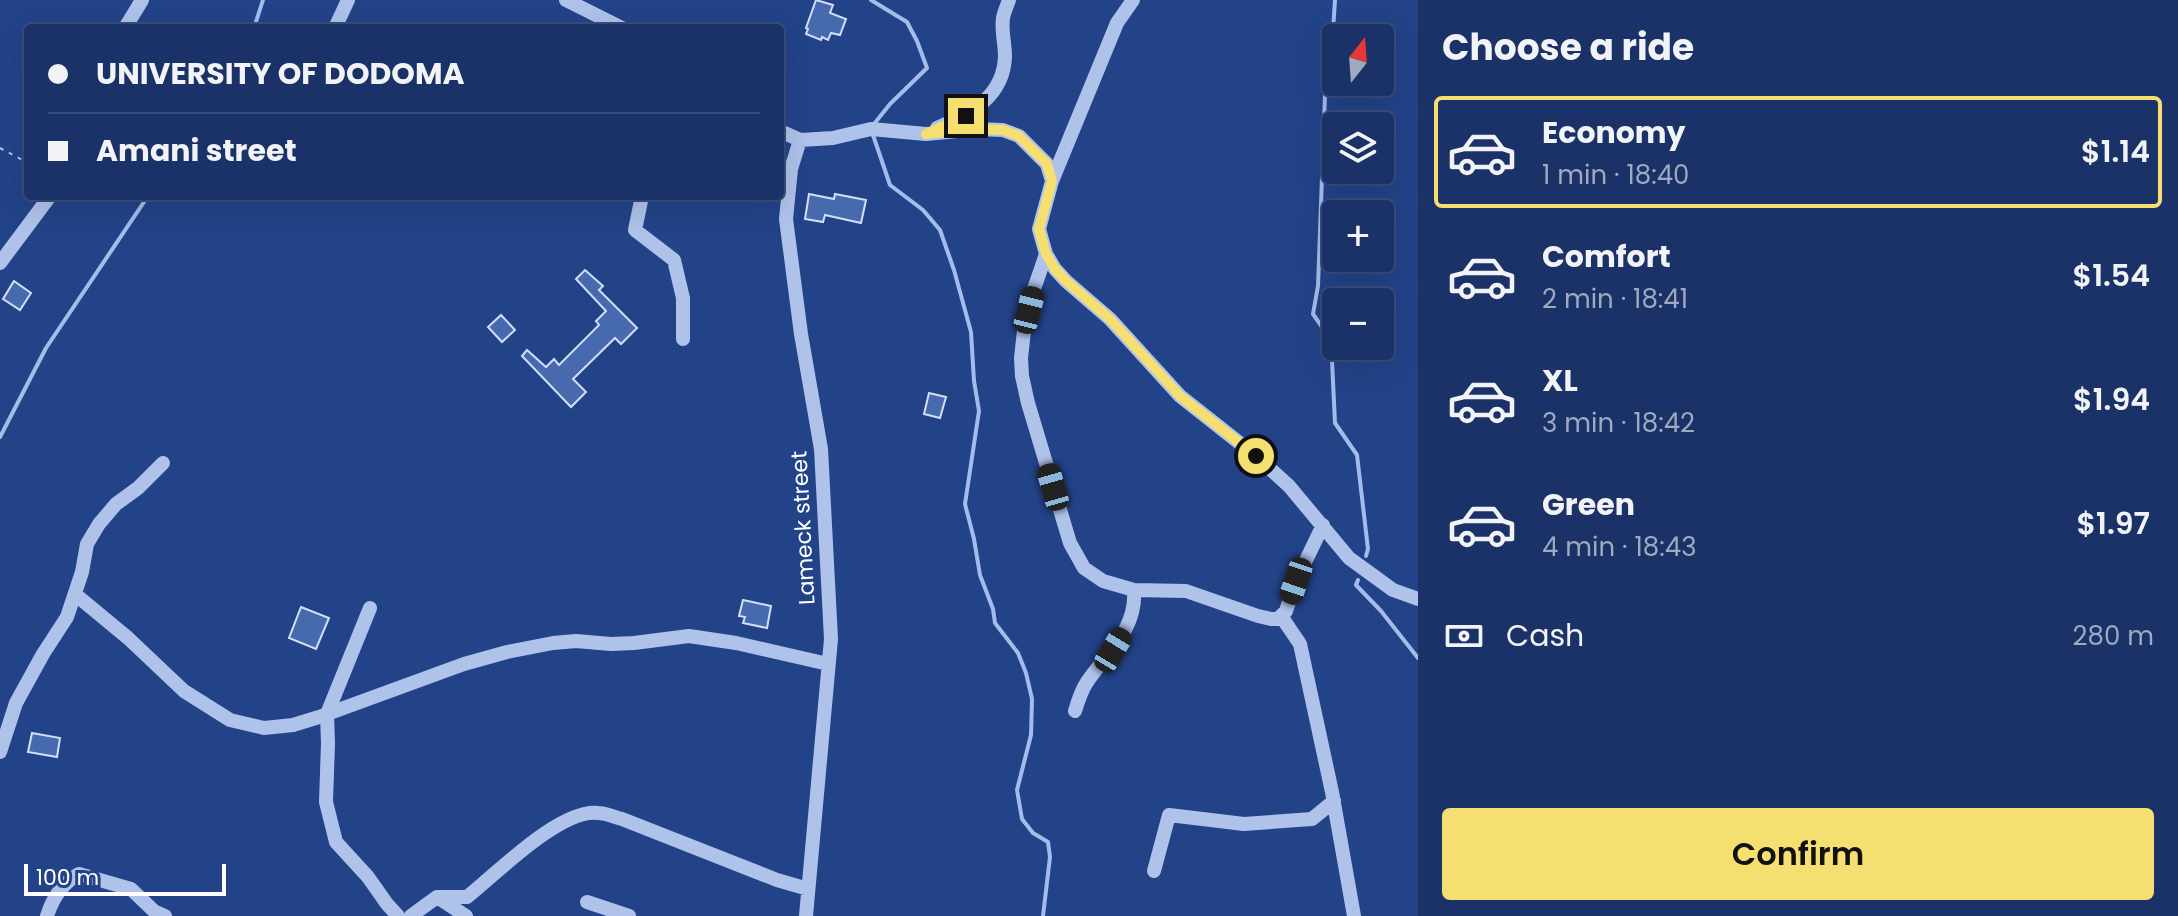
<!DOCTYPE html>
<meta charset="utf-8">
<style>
:root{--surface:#1a3267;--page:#233a6d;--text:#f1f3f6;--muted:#9faac0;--line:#384d7b;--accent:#f6df71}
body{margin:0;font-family:Poppins,sans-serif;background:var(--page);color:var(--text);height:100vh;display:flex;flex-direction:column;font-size:30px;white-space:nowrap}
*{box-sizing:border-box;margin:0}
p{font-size:26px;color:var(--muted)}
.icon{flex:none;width:44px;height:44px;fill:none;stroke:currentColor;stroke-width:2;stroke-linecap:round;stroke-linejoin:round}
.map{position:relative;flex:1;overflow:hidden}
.panel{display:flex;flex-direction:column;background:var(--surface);width:760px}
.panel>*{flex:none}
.hud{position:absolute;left:24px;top:24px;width:760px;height:176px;border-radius:8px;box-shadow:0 8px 32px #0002,0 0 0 2px var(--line);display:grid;align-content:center;height:176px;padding:0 24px;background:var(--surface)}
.needle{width:52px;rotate:17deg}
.tools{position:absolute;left:1322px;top:24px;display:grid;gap:16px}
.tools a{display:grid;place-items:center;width:72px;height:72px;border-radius:8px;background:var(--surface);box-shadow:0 8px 32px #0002,0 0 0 2px var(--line);font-size:40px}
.scale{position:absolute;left:24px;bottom:20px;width:202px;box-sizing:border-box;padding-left:8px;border:4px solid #fff;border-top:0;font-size:22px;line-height:28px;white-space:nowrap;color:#fff;-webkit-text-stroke:6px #234389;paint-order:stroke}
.end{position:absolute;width:36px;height:36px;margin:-18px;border:10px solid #f6df71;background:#111;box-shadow:0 0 0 4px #111}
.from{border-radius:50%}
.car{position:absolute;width:24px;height:48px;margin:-24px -12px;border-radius:10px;box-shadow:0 0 6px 2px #0007;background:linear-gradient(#222 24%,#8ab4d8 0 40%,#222 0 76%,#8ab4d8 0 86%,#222 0)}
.hud b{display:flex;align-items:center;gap:28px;height:76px;font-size:30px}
.hud b+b{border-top:2px solid var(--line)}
.hud i{width:20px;height:20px;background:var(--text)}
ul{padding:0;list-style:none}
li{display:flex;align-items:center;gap:24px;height:112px;margin:0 16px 12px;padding:0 8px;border:4px solid transparent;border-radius:8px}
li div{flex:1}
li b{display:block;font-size:30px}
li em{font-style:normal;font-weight:600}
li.on{border-color:var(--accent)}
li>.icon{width:72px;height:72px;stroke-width:1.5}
h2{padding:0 24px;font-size:36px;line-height:96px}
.pay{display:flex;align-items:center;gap:20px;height:88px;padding:0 24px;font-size:30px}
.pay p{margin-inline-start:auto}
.primary-button{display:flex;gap:16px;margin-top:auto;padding:16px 24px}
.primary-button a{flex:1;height:92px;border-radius:8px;background:var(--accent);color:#111;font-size:32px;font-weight:600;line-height:92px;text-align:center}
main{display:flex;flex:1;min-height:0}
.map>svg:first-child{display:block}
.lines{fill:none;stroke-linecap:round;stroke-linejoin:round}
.stream{stroke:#a3bceb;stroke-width:4}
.building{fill:#476aaf;stroke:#d3dff8;stroke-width:2}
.path{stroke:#afc2ea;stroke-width:2;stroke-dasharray:4 6;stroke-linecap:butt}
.minor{stroke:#afc2ea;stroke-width:14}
.route{stroke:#f6df71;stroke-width:10}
.labels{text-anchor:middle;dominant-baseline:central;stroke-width:6;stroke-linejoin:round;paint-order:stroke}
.street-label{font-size:22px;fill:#fff;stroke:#234389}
</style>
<main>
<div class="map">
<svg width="1418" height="916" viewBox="0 0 1418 916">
<rect width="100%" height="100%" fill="#234389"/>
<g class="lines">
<path class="stream" d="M 871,0 L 907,22 L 917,41 L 927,68 L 890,104 L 874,124
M 1335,0 L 1333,31 L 1325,95 L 1318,286 L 1313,314 L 1331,340 L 1335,423 L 1357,455 L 1368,549 L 1366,556
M 254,28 L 263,0
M 872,132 L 890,185 L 923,210 L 940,230 L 954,270 L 971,332 L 974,381 L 979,411 L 965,504 L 974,539 L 980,575 L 993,609 L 995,623 L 1018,653 L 1026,673 L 1032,699 L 1031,735 L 1017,790 L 1022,819 L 1033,833 L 1048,842 L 1050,857 L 1043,916
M 0,437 L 46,348 L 148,196
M 1358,580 L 1356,585 L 1381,611 L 1418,658"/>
</g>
<path class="building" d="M 816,0 L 833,5 L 830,13 L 846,19 L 840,35 L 831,33 L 828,40 L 822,37 L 821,40 L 806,34 L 808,29 L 806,28 Z
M 809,194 L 834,199 L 835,194 L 866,200 L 861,223 L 825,215 L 823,222 L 805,219 Z
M 585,270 L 603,286 L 599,290 L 637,328 L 621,344 L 615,338 L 573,379 L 586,392 L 571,407 L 522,356 L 527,350 L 546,367 L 554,359 L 559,365 L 599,325 L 596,321 L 606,311 L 576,279 Z
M 14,281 L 31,293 L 20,310 L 3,299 Z
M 501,315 L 515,330 L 502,342 L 488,327 Z
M 929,393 L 946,397 L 940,418 L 924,414 Z
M 743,600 L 771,606 L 767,628 L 743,623 L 745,617 L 739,616 Z
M 301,607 L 329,618 L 316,649 L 289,638 Z
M 32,733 L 60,738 L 57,757 L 28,752 Z"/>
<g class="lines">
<path class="path" d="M 0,148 L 28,163"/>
<path class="minor" d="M 566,0 L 622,28
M 125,28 L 142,0
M 335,28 L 348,0
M 937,128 C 970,114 1004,97 1005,56 C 1005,43 1001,30 1003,18 C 1004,12 1007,6 1009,0
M 780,131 L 800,140 L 833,138 L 871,129 L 926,134 L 978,129 L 1003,130 L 1019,136 L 1047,164 L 1052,181 L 1039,229 L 1046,254 L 1055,269 L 1066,281 L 1110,319 L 1180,396 L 1256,456 L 1289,486 L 1349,558 L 1393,590 L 1418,599
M 800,140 L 791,169 L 786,219 L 801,334 L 821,449 L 831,639 L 806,916
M 1052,181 L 1117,23 L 1133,0
M 642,196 L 635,230 L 674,260 L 683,298 L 683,339
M 1046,254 L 1034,289 L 1024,331 L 1021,358 L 1022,376 L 1028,403 L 1070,543 L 1084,568 L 1103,581 L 1134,590 L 1186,591 L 1258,616 L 1271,619 L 1278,619 L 1286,611 L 1296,581 L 1323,525
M 0,263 L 50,196
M 76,595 L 128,638 L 184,691 L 230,720 L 264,728 L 293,725 L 319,717 L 464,664 L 507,652 L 553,643 L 576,641 L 611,644 L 634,643 L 689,636 L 736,643 L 828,664
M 370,608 L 327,714 L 328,743 L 326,802 L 336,842 L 368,877 L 387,904 L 398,916
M 1281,616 L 1300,644 L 1332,792 L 1354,916
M 1075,711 C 1078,701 1081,691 1087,682 C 1107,653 1137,629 1134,590
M 0,752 L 16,703 L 43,654 L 67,617 L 82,572 L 87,544 L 99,524 L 116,504 L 138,488 L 163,463
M 1154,871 L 1169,815 L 1244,824 L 1312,819 L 1334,801
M 437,897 L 466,916
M 587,902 L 629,916
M 47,916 C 53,897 62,883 79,874 L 131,889 L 154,911 L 165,916
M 411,916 L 437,897 L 467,897 C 496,874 561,808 598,813 C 606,813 614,817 622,819 L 777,880 L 808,889"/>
</g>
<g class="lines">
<path class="route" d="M 966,116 L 926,134 L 978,129 L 1003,130 L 1019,136 L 1047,164 L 1052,181 L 1039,229 L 1046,254 L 1055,269 L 1066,281 L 1110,319 L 1180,396 L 1256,456"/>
</g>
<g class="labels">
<g class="street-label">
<text transform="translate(803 528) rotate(-93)">Lameck street</text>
</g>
</g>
</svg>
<div class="tools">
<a><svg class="needle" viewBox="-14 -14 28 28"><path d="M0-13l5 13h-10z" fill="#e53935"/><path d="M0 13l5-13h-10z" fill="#9faac0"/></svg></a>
<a><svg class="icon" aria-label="layers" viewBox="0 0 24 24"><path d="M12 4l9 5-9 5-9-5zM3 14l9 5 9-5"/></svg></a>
<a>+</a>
<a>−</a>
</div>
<div class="scale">100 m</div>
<i class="end from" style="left:1256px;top:456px"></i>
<i class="end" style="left:966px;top:116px"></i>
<i class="car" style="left:1029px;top:310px;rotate:14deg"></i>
<i class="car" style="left:1053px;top:487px;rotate:344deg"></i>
<i class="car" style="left:1296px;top:581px;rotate:199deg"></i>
<i class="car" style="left:1113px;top:650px;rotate:31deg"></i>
<div class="hud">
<b><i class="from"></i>UNIVERSITY OF DODOMA</b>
<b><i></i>Amani street</b>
</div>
</div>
<section class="panel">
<h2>Choose a ride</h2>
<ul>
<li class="on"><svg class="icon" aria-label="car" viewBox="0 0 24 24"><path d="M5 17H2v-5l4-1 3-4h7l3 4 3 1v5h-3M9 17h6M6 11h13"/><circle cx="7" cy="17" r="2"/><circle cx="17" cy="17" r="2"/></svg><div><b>Economy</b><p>1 min · 18:40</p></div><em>$1.14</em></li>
<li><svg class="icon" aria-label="car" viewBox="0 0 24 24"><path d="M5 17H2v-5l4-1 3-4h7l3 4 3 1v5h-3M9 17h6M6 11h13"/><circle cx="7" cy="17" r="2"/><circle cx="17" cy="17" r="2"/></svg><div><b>Comfort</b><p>2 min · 18:41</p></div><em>$1.54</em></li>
<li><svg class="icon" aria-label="car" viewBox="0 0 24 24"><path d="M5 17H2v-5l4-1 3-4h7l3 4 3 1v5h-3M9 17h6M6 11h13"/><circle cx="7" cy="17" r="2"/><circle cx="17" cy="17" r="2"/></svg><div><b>XL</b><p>3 min · 18:42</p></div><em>$1.94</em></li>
<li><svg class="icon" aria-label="car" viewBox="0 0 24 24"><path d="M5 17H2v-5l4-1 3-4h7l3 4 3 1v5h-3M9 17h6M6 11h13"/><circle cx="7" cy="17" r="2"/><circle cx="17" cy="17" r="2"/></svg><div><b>Green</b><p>4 min · 18:43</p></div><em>$1.97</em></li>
</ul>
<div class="pay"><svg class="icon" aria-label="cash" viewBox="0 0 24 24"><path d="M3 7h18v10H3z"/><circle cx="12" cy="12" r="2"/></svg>Cash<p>280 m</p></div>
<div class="primary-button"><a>Confirm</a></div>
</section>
</main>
